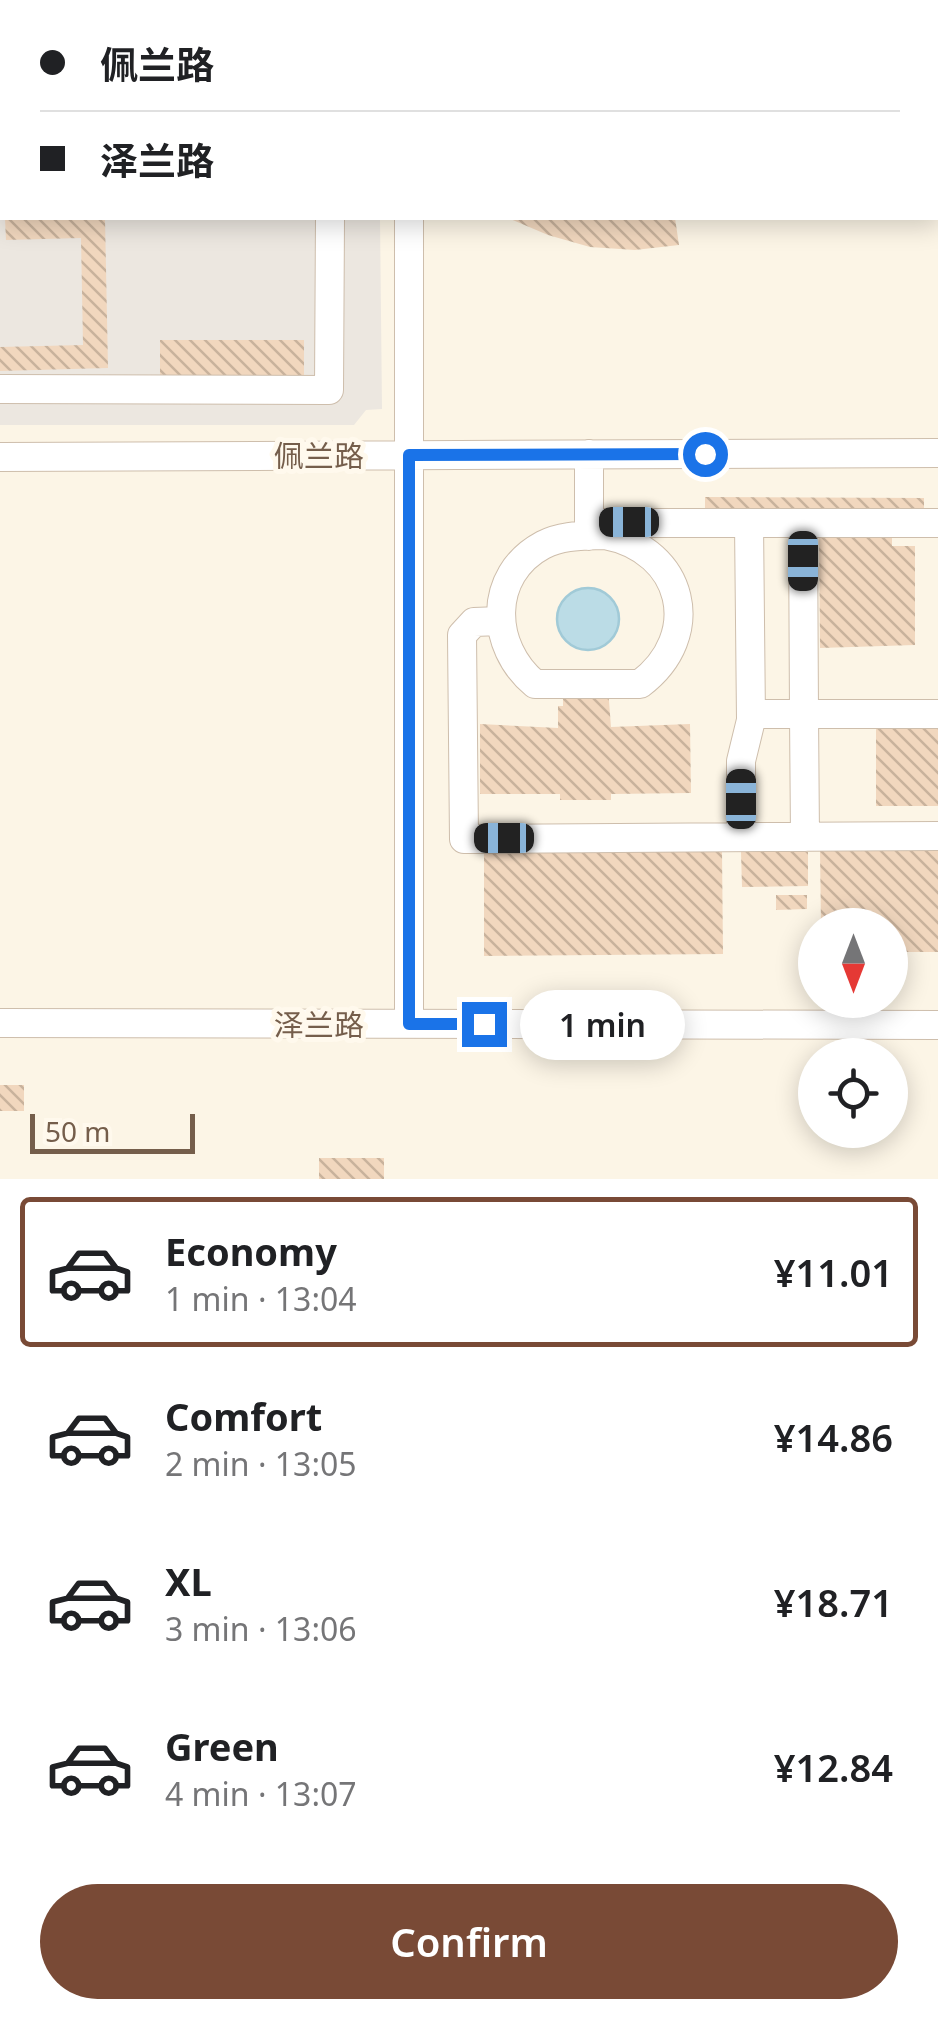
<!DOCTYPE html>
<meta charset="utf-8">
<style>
:root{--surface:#fff;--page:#f2f2f2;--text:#202124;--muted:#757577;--line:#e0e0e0;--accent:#794a36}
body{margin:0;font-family:"Noto Sans","Noto Sans SC",sans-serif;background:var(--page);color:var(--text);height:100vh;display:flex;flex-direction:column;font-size:38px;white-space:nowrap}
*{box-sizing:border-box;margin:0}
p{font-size:32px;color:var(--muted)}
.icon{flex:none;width:55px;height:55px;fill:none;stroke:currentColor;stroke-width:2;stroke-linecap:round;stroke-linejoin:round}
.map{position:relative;height:1179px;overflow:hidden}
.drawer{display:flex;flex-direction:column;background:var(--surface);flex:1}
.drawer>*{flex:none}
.guide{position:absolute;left:0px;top:0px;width:940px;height:220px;box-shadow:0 5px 25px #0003;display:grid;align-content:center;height:220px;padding:0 40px;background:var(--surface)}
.needle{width:65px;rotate:180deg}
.tools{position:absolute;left:798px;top:908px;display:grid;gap:20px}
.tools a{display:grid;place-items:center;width:110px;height:110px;border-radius:50%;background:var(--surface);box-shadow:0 5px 25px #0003;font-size:50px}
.scale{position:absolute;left:30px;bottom:25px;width:165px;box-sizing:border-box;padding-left:10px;border:5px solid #755e4b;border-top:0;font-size:28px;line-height:35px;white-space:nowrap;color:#755e4b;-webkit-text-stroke:8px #fff9ed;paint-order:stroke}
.end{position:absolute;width:45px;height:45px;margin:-22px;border:12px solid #1a73e8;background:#fff;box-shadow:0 0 0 5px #fff}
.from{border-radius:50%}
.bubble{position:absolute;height:70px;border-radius:35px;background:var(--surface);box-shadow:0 5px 25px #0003;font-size:32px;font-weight:600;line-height:70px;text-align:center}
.car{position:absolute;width:30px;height:60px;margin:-30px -15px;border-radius:12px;box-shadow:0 0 8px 2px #0007;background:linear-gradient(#222 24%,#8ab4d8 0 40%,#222 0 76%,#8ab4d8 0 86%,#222 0)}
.guide b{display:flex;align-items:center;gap:35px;height:95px;font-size:38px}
.guide b+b{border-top:2px solid var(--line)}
.guide i{width:25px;height:25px;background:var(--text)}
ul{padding:18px 0 0;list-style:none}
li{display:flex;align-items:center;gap:30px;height:150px;margin:0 20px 15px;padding:0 20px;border:5px solid transparent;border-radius:10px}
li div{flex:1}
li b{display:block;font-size:38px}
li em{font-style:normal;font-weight:600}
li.on{border-color:var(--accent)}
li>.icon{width:90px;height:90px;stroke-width:1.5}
.button{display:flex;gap:20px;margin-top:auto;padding:20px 40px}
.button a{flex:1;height:115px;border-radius:60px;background:var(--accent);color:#fff;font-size:40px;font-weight:600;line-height:115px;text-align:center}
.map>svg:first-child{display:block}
.industrial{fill:#ece7e0}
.water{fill:#bbdce6;stroke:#a1cad7;stroke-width:2.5}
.building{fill:url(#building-back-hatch)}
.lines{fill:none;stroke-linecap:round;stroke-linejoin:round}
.minor-casing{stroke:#cebeac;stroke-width:30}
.minor{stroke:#fff;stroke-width:28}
.route{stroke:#1a73e8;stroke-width:12}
.labels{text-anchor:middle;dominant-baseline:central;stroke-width:10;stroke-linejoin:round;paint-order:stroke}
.street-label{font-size:30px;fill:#755e4b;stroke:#fff9ed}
</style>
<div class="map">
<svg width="938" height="1179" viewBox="0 0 938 1179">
<defs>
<pattern id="building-back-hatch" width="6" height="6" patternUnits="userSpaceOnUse" patternTransform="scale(2.5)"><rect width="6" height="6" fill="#f1d7be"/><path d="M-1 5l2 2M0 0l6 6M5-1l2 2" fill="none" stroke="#c8b29c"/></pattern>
</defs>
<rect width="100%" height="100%" fill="#fcf5e6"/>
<path class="industrial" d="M 0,0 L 378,0 L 2,2 L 2,218 L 380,218 L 382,409 L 366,410 L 354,425 L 0,425 Z"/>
<path class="water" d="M557 619a31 31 0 1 1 62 0a31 31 0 1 1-62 0Z"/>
<path class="building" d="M 105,218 L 108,368 L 0,371 L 0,347 L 83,345 L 81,238 L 6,240 L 5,219 Z
M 508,218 L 675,218 L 679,245 L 635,250 L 590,247 L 548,235 Z
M 160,340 L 304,340 L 304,381 L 160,381 Z
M 705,497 L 924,498 L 924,516 L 705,515 Z
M 819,535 L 892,535 L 892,546 L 915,546 L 915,645 L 820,648 Z
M 563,688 L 608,688 L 611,727 L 690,724 L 691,793 L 611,794 L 611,800 L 560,800 L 560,794 L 480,794 L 480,724 L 558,728 L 558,706 L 563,706 Z
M 876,729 L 938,729 L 938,806 L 876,806 Z
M 722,851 L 723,954 L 484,956 L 484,853 Z
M 820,851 L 938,851 L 938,952 L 890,952 L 890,925 L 821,925 Z
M 741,852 L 808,852 L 808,886 L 742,887 Z
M 776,895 L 807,895 L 807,909 L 776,910 Z
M 0,1085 L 24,1085 L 24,1111 L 0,1111 Z
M 319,1158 L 384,1158 L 384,1179 L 319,1179 Z"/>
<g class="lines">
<defs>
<path id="minor" d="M 408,0 L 408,2
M 331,2 L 331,0
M 0,150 L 2,150
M 409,218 L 409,1024
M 0,389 L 329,390 L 330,218
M 589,454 L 589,536
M 0,457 L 938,453
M 594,523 L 938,523
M 803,523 L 804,714 L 938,714
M 605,535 C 684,550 705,635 640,684 L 535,684 C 490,647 487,575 543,545 C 563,535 583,536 605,535 Z
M 500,621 L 474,622 L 462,635 L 464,839 L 938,836
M 751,714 L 804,714 L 805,837
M 741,837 L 741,761 L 751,720 L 749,523
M 0,1023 L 938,1025"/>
</defs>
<use href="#minor" class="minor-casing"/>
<use href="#minor" class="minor"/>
</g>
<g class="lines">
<path class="route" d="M 484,1024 L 409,1024 L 409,455 L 705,454"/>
</g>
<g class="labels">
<g class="street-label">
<text x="319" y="455">佩兰路</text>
<text x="319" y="1024">泽兰路</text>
</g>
</g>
</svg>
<div class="tools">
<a><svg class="needle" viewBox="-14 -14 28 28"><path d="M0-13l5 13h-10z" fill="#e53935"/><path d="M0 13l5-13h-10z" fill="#757577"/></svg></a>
<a><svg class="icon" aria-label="locate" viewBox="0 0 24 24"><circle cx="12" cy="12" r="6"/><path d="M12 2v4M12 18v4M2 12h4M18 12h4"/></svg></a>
</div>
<div class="scale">50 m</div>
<i class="end from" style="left:705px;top:454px"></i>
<i class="end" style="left:484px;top:1024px"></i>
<div class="bubble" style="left:520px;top:990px;width:165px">1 min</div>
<i class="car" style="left:629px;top:522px;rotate:270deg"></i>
<i class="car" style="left:803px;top:561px;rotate:180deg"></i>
<i class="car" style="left:741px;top:799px;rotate:0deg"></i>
<i class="car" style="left:504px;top:838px;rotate:270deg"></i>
<div class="guide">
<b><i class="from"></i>佩兰路</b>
<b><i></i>泽兰路</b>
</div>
</div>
<section class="drawer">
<ul>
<li class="on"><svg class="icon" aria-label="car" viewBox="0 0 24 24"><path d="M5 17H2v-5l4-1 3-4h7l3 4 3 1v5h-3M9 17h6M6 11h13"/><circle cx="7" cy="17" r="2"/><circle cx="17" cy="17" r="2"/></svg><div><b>Economy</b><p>1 min · 13:04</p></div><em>¥11.01</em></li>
<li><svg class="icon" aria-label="car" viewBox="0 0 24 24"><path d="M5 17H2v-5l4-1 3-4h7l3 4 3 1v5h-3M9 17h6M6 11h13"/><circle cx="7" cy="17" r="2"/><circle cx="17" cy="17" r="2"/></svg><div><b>Comfort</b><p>2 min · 13:05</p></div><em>¥14.86</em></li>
<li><svg class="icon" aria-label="car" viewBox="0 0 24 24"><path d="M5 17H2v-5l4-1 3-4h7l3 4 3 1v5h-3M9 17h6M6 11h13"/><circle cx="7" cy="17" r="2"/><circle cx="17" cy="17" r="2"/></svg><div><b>XL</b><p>3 min · 13:06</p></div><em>¥18.71</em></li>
<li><svg class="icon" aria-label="car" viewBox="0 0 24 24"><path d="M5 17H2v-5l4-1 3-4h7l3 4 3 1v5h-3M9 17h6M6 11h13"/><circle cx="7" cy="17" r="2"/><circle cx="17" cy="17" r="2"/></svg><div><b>Green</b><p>4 min · 13:07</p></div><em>¥12.84</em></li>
</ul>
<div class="button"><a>Confirm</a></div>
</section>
